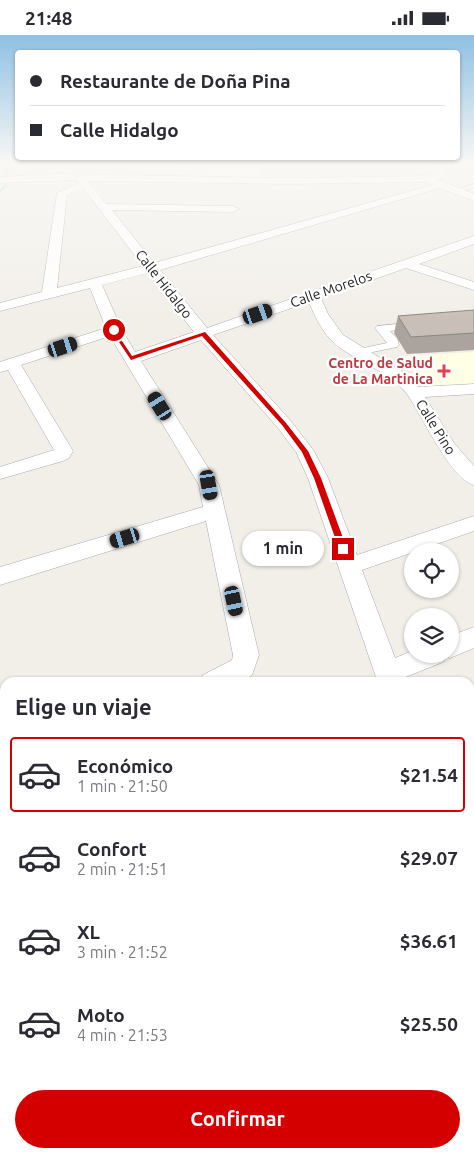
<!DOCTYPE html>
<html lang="es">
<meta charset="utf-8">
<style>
:root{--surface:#fff;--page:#f7f7f7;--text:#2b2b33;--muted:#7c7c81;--line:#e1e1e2;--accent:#d40000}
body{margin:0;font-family:Ubuntu,sans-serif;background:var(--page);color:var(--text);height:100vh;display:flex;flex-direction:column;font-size:19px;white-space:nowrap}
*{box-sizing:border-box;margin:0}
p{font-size:16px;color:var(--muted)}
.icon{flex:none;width:28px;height:28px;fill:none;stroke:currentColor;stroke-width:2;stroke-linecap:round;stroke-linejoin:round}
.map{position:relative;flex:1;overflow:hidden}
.drawer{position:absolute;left:0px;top:642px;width:475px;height:481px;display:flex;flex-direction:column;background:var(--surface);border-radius:15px 15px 0 0;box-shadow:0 1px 4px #0004}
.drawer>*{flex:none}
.banner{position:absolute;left:15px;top:15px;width:445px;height:110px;border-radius:5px;box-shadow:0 1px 4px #0004;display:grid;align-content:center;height:110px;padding:0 15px;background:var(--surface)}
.tools{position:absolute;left:404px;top:508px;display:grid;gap:10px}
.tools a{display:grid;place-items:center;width:55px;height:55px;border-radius:50%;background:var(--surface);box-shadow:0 1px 4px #0004;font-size:25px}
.end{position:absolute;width:22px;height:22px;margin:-11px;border:6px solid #d40000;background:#fff;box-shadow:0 0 0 2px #fff}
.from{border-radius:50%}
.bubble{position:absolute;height:35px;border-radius:18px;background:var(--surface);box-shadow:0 1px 4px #0004;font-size:16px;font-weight:700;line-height:35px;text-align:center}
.car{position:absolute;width:15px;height:30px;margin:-15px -8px;border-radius:6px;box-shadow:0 0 4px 1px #0007;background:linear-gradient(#222 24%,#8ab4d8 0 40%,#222 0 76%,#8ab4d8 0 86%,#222 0)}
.banner b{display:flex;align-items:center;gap:18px;height:48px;font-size:19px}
.banner b+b{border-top:1px solid var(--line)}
.banner i{width:12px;height:12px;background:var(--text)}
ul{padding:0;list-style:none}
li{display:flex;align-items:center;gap:15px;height:75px;margin:0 10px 8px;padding:0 5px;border:2px solid transparent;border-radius:5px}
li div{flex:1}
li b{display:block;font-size:19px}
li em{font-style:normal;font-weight:700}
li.selected{border-color:var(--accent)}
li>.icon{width:45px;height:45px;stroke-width:1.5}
h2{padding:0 15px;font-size:22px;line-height:60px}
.action{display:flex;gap:10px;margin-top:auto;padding:10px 15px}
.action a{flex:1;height:58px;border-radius:30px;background:var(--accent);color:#fff;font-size:20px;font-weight:700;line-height:58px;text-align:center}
.status{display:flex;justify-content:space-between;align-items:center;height:35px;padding:0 25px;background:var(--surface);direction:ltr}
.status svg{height:14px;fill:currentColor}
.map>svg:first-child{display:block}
.education{fill:#ffffe5}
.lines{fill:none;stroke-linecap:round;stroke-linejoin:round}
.stream{fill:#aad3df;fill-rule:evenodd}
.service-casing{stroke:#a9a9a9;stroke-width:1}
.pedestrian-casing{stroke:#a9a9a9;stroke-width:1}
.minor-casing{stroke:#a9a9a9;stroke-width:1}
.service{fill:#fff;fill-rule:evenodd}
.pedestrian{fill:#fff;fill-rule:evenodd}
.minor{fill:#fff;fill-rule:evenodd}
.wall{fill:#aba49e}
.building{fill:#c7bfb8;stroke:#8b8681}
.route{fill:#d40000}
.health-dot{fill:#e0444e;stroke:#fff;stroke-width:2}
.labels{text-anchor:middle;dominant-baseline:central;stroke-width:4.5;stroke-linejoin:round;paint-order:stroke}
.far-street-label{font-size:14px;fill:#222;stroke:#fff}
.far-health-label{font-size:14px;font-weight:bold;fill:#be3a42;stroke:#fff;text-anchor:end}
</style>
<div class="status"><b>21:48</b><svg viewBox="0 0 49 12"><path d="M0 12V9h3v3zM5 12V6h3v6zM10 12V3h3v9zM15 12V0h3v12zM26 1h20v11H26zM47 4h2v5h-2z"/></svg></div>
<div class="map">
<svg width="474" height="1123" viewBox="0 0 474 1123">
<rect width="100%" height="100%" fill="#f2efe9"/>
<path class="education" d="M 174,127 L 255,127 L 261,142 L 178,140 Z
M 474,317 L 474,351 L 423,353 L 405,321 Z"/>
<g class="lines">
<path class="stream" d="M 5,127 L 9,127 L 8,139 L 6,140 L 4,139 Z
M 5,149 L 8,150 L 0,158 L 0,155 Z"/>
<defs>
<path id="service" d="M 446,131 L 474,138 L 474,140 L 444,133 Z
M 474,149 L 474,152 L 456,157 L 454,156 Z"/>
<path id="pedestrian" d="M 419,287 L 424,290 L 423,292 L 390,296 L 397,303 L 399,310 L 397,312 L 358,320 L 352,317 L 354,315 L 387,308 L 375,293 L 377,291 Z"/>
<path id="minor" d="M 446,127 L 456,127 L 441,143 L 437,144 L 474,159 L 474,166 L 440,153 L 160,235 L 207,293 L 474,201 L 474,209 L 419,229 L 474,247 L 474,255 L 406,233 L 321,263 L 328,279 L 343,300 L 408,340 L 418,352 L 474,349 L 474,359 L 425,362 L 454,408 L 474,431 L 474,450 C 450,444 422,380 407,359 C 389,335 353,326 332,306 C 322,296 314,280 309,267 L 213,300 L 290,385 L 314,416 L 328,443 L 357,520 L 474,481 L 474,496 L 362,535 L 395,623 L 412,616 L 412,619 L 450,619 L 450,601 L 474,592 L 474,613 L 450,623 L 446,621 L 443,627 L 403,643 L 404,648 L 378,648 L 308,443 L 296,417 L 278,393 L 201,305 L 141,326 L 219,450 L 259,620 L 252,640 L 240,648 L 199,648 L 203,640 L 232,625 L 233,620 L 206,486 L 0,550 L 0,532 L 203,472 L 199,450 L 110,301 L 21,330 L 73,416 L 69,423 L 63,426 L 0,444 L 0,432 L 54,415 L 8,335 L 0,337 L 0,327 L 106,293 L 90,253 L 0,276 L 0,268 L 42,257 L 57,158 L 79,148 L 77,145 L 0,148 L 0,142 L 55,139 L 288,143 L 426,141 L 433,139 ZM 87,146 L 288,149 L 426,147 L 432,150 L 154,228 L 112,175 L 233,177 L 239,174 L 233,171 L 106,169 ZM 83,153 L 143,231 L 57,253 L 67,160 ZM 148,238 L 194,297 L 135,317 L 122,295 L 102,250 Z
M 5,714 L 5,742 L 0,744 L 0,716 Z
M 470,786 L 474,788 L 474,825 L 470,823 Z
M 268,1119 L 310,1119 L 312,1123 L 270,1123 Z"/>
</defs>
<use href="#service" class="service-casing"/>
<use href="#pedestrian" class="pedestrian-casing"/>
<use href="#minor" class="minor-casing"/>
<use href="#service" class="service"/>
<use href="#pedestrian" class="pedestrian"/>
<use href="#minor" class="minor"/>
</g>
<path class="wall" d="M 474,275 L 474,315 L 407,319 L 394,298 L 398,281 Z"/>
<path class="building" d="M 474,275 L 474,298 L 411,302 L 398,281 Z"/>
<linearGradient id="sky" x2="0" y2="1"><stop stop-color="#8fc0e4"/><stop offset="0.45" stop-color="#f9f8f5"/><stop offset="1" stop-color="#f9f8f5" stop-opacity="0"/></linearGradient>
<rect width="474" height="284" fill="url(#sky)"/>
<path class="route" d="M 114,294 L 132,321 L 205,297 L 286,388 L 308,416 L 321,443 L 347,514 L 346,516 L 343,516 L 339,514 L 314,443 L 302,417 L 282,390 L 202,301 L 131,325 L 111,295 Z"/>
<path class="health-dot" d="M441.5 328.5h5v5h5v5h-5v5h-5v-5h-5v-5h5z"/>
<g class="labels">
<g class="far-street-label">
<text transform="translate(164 249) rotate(52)">Calle Hidalgo</text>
<text transform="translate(331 254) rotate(-19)">Calle Morelos</text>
<text transform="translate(436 392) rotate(58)">Calle Pino</text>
</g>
<g class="far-health-label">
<text x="433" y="328">Centro de Salud<tspan x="433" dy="16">de La Martinica</tspan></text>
</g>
</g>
</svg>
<div class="tools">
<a><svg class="icon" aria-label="locate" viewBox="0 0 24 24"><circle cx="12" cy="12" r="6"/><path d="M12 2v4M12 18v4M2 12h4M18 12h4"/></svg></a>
<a><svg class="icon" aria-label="layers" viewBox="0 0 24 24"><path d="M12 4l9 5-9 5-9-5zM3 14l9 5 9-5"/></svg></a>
</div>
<i class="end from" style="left:114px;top:295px"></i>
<i class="end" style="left:343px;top:514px"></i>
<div class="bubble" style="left:242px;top:496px;width:82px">1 min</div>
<i class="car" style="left:258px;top:279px;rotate:71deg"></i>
<i class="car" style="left:63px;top:312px;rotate:72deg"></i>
<i class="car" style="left:160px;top:371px;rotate:328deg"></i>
<i class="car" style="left:209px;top:450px;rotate:170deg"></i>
<i class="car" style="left:125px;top:503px;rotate:253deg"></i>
<i class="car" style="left:234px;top:566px;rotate:168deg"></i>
<div class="banner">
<b><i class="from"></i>Restaurante de Doña Pina</b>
<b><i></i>Calle Hidalgo</b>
</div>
<section class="drawer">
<h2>Elige un viaje</h2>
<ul>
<li class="selected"><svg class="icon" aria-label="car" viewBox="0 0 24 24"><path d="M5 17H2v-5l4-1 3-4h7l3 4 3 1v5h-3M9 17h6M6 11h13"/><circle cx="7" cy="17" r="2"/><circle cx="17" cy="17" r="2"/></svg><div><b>Económico</b><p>1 min · 21:50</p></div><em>$21.54</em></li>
<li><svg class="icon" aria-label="car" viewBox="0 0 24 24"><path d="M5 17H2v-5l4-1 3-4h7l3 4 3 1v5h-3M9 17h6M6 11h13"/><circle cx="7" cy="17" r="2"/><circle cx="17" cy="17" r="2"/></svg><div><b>Confort</b><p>2 min · 21:51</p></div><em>$29.07</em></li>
<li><svg class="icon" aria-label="car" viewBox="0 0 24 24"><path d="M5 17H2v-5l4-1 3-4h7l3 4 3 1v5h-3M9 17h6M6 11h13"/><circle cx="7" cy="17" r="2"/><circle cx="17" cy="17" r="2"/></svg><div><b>XL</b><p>3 min · 21:52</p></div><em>$36.61</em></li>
<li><svg class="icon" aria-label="car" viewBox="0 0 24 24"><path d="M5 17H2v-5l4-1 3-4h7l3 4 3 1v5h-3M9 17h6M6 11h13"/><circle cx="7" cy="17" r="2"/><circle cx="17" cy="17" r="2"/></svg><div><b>Moto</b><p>4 min · 21:53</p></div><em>$25.50</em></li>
</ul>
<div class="action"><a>Confirmar</a></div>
</section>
</div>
